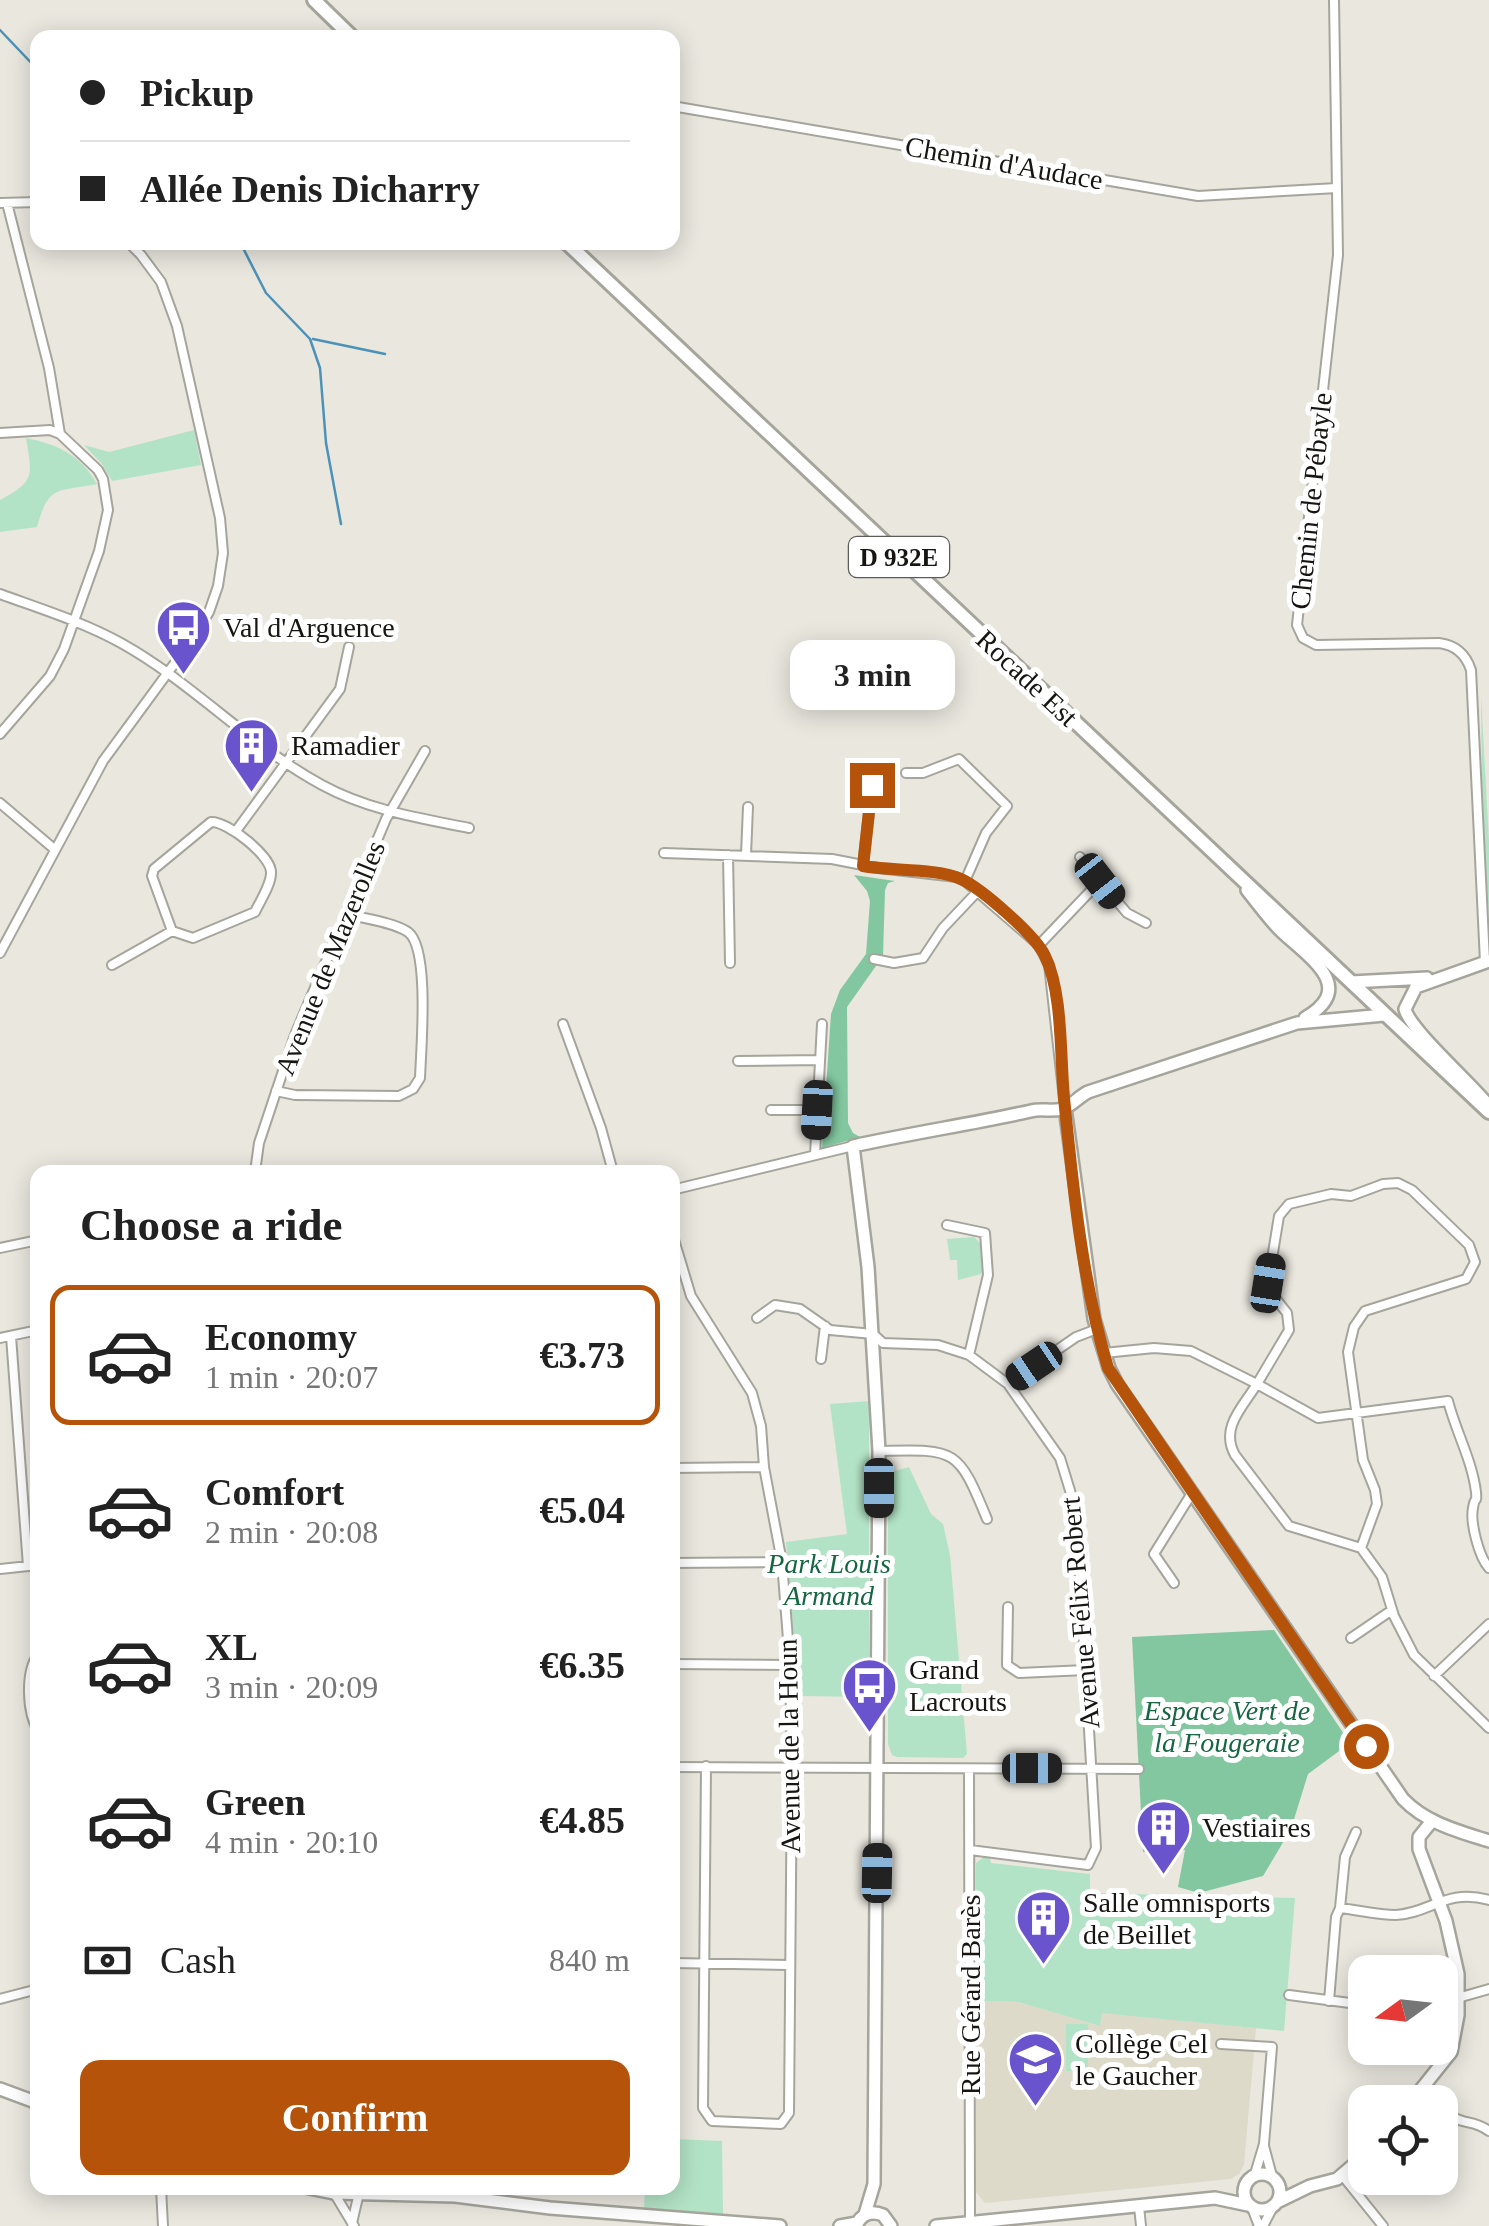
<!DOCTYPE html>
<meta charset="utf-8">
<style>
:root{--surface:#fff;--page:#f6f6f6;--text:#222;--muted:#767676;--line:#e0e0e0;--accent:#b45309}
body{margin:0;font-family:"Times New Roman",serif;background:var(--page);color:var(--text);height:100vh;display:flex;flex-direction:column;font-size:38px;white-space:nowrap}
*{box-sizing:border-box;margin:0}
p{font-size:32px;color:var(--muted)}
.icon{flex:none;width:55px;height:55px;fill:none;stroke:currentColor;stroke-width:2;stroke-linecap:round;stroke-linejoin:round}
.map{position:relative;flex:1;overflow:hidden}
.details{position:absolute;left:30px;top:1165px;width:650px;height:1030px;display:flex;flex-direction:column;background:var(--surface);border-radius:20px;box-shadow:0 5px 25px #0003}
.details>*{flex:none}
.banner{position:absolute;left:30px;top:30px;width:650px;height:220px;border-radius:20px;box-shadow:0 5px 25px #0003;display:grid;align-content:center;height:220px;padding:0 50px;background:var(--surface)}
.needle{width:65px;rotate:255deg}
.fabs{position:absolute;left:1348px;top:1955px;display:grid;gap:20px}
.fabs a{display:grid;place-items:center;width:110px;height:110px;border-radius:20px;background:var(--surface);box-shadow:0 5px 25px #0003;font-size:50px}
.end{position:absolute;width:45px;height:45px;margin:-22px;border:12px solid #b45309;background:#fff;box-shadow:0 0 0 5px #fff}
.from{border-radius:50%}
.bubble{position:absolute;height:70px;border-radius:20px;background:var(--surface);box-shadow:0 5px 25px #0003;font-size:32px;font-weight:700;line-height:70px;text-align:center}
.car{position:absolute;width:30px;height:60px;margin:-30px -15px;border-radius:12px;box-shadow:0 0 8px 2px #0007;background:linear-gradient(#222 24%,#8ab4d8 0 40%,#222 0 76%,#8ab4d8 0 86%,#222 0)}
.banner b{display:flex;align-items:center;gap:35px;height:95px;font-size:38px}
.banner b+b{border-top:2px solid var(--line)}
.banner i{width:25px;height:25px;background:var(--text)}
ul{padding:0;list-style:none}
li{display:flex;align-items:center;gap:30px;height:140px;margin:0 20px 15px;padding:0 30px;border:5px solid transparent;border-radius:20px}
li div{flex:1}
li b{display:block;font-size:38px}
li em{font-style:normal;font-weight:700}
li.on{border-color:var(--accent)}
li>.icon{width:90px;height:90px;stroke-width:1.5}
h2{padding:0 50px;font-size:45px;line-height:120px}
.pay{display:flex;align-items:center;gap:25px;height:110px;padding:0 50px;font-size:38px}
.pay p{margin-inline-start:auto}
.primary-button{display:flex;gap:20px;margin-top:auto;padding:20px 50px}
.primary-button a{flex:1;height:115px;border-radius:20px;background:var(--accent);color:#fff;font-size:40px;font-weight:700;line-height:115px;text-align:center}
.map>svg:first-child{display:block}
.built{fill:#dedaca}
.green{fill:#b3e3c6}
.forest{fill:#82c79f}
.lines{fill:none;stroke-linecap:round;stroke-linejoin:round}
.stream{stroke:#4c92b8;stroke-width:2.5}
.street-casing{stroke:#a6a59c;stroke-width:12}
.secondary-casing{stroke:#a6a59c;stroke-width:16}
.primary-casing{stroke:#a6a59c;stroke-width:18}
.street{stroke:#fff;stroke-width:8}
.secondary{stroke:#fff;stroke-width:11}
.primary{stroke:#fff;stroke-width:12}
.route{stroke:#b45309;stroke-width:12}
.labels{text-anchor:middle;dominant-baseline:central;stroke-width:10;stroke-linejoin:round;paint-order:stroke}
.shield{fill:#fff;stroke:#5c5b59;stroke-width:2.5}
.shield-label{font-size:25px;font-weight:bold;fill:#161512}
.street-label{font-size:28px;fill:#161512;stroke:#fff}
.poi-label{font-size:28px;fill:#161512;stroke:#fff;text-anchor:start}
.park-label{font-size:28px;font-style:italic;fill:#156641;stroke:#fff}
</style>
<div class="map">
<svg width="1489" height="2226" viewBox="0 0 1489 2226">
<rect width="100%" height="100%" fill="#e9e7de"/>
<path class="built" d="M 984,1989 L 984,2001 L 1018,2002 L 1100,2026 L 1101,2012 L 1256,2028 L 1244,2165 L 1239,2174 L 1231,2179 L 985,2203 L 976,2192 L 976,1990 Z"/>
<path class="green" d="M 194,430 L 201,465 L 112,481 L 102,464 L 84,445 L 109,452 Z
M 26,438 C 57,444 81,455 97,484 C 57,492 49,484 37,527 L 0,532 L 0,500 C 36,481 32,475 26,438 Z
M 1481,696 L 1489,841 L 1489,919 L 1482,810 Z
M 974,1237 C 986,1248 988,1260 981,1274 L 958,1280 L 957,1260 L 950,1260 L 947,1239 Z
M 869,1401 L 869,1697 L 799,1696 L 786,1542 L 847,1534 L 830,1404 Z
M 909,1467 L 931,1514 L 943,1524 L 950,1555 L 967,1754 L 963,1758 L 897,1757 L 892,1755 L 888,1744 L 888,1473 Z
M 984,1857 L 990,1858 L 991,1863 L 1090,1874 L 1090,1893 L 1295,1898 L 1284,2031 L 1102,2013 L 1100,2026 L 1018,2002 L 983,2001 L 983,1990 L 976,1990 L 976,1863 Z
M 1066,2024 L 1088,2024 L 1088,2071 L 1066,2071 Z
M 673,2139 L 722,2141 L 723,2214 L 644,2209 L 645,2188 L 672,2188 Z"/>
<path class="forest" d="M 854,875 L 895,881 L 888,883 L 885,890 L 883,956 L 847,1007 L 848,1123 L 853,1133 L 860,1137 L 822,1148 L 831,1014 L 840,990 L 866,954 L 870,901 L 867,891 Z
M 1274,1630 L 1350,1743 L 1308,1774 L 1291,1829 L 1263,1876 L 1199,1893 L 1178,1887 L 1185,1850 L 1143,1852 L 1132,1637 Z"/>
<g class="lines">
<path class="stream" d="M 0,30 L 38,70
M 240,242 L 266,293 L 310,339 L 320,368 L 326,443 L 341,524
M 313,339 L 385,354"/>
<defs>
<path id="street" d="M 1334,0 L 1338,255 L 1297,625 L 1303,638 L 1316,645 L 1439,643 C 1456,645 1466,655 1471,670 L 1485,962
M 672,106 L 1198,196 L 1337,188
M 0,203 L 38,202
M 0,433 L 50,430 L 60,434
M 0,594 C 41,609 83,622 121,643 C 193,683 250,746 322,785 C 368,810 419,818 469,828
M 0,734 L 50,676 L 64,649 L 99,551 L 108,510 L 103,479 L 98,470 L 60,434 L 49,368 L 7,203
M 906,773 L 923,773 L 959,759 L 1007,806 L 986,833 L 965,881
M 0,803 L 53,848
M 211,822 C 227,821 272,856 271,873 C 271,885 260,901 255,912 L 193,938 L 172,931 L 152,876 L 154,869 Z
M 236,831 L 340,689 L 349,647
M 664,853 L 832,859 L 878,868 L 956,877 L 965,881 L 1039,945 L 1049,965 L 1065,1108
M 728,855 L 730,963
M 746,855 L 748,807
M 863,866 L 872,785
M 1100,881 L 1127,913 L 1146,923
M 1039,945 L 1100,881 L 1080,857
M 0,953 L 103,761 L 191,641 L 209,612 L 218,586 L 223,553 L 220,518 L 177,326 L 161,282 L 141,255 L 128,242
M 874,959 L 894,963 L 923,958 L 943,928 L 978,891
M 112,965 L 172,931
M 563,1024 L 601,1128 L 613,1172
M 738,1061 L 820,1060
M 276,1091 L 295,1095 L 399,1096 L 413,1089 L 420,1078 C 421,1049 430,948 408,932 C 393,922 365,919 347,914
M 771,1110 L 817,1110
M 815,1155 L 822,1024
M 255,1172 L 259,1143 L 295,1035 L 386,819 L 425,751
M 672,1190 L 853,1146
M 947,1225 L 985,1233 L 988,1275 L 969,1355
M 672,1233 L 691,1296 L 752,1393 L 761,1426 L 764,1467 L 782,1562 L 790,1665 L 792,1766 L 789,2113 L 781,2124 L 712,2121 L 703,2108 L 706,1766
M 0,1248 L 38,1240
M 757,1318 L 775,1305 L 800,1309 L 830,1330 L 873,1334 L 883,1343 L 938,1345 L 969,1355 L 1008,1384 L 1060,1458 L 1076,1510 L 1096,1848 L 1088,1865 L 970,1850
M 11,1336 L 28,1566
M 0,1338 L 38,1330
M 1104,1353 L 1154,1348 L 1191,1351 L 1257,1384 C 1242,1408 1220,1428 1235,1455 L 1289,1526 L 1361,1548 L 1382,1577 L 1394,1616 L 1414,1655 L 1489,1728
M 821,1359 L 825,1326
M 1008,1384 L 1076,1337 L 1097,1329
M 879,1451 C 956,1449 958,1448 987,1519
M 672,1468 L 764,1467
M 1361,1548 L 1377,1504 L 1375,1490 L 1363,1460 L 1348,1352 L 1354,1327 L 1365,1311 L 1466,1279 L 1475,1262 L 1469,1245 L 1412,1190 L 1398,1183 L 1383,1184 L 1351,1196 L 1331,1194 L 1289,1204 L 1279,1216 L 1268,1283 L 1272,1294 L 1287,1313 L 1289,1330 L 1257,1384 L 1318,1418 L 1448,1401 C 1456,1432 1472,1460 1476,1492 C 1477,1506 1475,1494 1473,1508 C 1470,1523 1479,1557 1489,1568
M 672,1563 L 782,1562
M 0,1569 L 38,1565
M 1174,1583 L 1154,1554 L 1192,1493
M 1008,1607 L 1007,1665 L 1019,1673 L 1086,1670
M 1351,1638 L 1392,1610
M 38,1655 C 25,1672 27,1713 38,1730
M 672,1664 L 790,1665
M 1434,1676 L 1489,1624
M 672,1767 L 1139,1769
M 969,1769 L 970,2222
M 1356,1832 L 1345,1857 L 1340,1908 C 1358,1910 1378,1915 1396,1915 C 1431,1913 1446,1888 1489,1900
M 672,1963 L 788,1965
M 1289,1995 L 1365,2005
M 0,1999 L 38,1989
M 1329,2001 L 1336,1917 L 1340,1908
M 1440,2003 L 1489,1989
M 1221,2044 L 1272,2047 L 1264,2144 L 1255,2174
M 1426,2087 L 1439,2102
M 1440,2104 C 1461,2130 1468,2116 1489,2131
M 1264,2146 L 1272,2176
M 1342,2175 L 1383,2226
M 161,2188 L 163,2226
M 334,2193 L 354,2226
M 1139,2206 L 1141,2226
M 1252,2208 L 1259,2226
M 352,2223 L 359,2193
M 1263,2226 L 1273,2207"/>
<path id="secondary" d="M 1247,890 C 1257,903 1267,916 1278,928 C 1306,956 1360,986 1305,1018
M 1489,961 L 1416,987 L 1405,1009 C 1410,1030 1471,1083 1489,1106
M 1351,982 L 1427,978
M 1065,1108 L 1094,1319 L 1109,1368 L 1117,1384 L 1403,1799 C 1426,1823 1458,1831 1489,1841
M 0,2089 L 38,2103
M 1411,2102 L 1451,2052 L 1458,2015 L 1458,1974 L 1446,1921 L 1419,1849 L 1419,1837 L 1432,1821
M1244 2192a18 18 0 1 1 36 0a18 18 0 1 1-36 0Z
M 309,2188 L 334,2193 L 455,2196 L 550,2208 L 780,2226
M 1277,2202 L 1310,2186 L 1337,2179 L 1365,2155
M 865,2214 L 874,2184 L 879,1451 L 868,1267 L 853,1146 C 912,1133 972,1124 1031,1111 C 1041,1108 1051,1112 1062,1109 C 1072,1106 1078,1097 1088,1092 L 1297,1023 L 1384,1015
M 840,2226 L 857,2223
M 856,2226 C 861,2214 871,2210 883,2215 L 891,2226
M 936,2226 L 1215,2198 L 1248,2205"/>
<path id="primary" d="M 314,0 L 353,38
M 566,242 L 1489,1112"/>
</defs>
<use href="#street" class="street-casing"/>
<use href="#secondary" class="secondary-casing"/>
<use href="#primary" class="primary-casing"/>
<use href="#street" class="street"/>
<use href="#secondary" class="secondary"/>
<use href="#primary" class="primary"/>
</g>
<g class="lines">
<path class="route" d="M 872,785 L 863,866 C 891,871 937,868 961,879 C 982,889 1035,935 1045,956 C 1063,993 1060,1056 1064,1098 C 1073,1188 1082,1281 1108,1368 L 1366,1746"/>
</g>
<defs>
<symbol id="bus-pin" viewBox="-11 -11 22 30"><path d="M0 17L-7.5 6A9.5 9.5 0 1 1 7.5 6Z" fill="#6a54cd" stroke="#fff"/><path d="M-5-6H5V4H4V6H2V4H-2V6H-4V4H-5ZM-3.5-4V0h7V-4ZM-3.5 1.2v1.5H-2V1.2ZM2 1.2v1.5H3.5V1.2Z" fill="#fff"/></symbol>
<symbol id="building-pin" viewBox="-11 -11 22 30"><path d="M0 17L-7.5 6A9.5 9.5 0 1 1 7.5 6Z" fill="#6a54cd" stroke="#fff"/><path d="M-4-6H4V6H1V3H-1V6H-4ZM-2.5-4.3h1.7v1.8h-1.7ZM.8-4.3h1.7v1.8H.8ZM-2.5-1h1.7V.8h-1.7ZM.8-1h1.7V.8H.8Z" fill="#fff"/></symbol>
<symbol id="school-pin" viewBox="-11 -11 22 30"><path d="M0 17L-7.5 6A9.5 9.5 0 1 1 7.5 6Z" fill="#6a54cd" stroke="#fff"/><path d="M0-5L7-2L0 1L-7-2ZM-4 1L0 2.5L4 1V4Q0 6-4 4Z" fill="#fff"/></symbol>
</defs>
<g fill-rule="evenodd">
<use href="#bus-pin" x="152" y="596" width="63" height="86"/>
<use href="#building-pin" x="220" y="714" width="63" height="86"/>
<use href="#bus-pin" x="838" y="1654" width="63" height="86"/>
<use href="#building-pin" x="1132" y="1796" width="63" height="86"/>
<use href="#building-pin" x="1012" y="1886" width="63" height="86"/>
<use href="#school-pin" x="1004" y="2028" width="63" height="86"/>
</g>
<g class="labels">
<rect class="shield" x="849" y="537" width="100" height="40" rx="8"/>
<g class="shield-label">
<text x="899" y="557">D 932E</text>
</g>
<g class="street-label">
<text transform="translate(1004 163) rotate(10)">Chemin d'Audace</text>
<text transform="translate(1311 501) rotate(-84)">Chemin de Pébayle</text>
<text transform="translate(1027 678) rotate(43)">Rocade Est</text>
<text transform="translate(330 958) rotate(-68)">Avenue de Mazerolles</text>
<text transform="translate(1080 1613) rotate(-95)">Avenue Félix Robert</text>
<text transform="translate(789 1746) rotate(-91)">Avenue de la Houn</text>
<text transform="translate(970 1995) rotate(-90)">Rue Gérard Barès</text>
</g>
<g class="poi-label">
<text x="223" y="627">Val d'Arguence</text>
<text x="291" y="745">Ramadier</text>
<text x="909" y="1669">Grand<tspan x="909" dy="32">Lacrouts</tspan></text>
<text x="1202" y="1827">Vestiaires</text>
<text x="1083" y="1902">Salle omnisports<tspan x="1083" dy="32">de Beillet</tspan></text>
<text x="1075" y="2043">Collège Cel<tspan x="1075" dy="32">le Gaucher</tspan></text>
</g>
<g class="park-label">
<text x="829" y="1563">Park Louis<tspan x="829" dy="32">Armand</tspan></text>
<text x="1227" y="1710">Espace Vert de<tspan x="1227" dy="32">la Fougeraie</tspan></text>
</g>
</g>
</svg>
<div class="fabs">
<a><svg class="needle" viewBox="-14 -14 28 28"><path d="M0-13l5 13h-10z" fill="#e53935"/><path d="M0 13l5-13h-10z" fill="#767676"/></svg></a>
<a><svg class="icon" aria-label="locate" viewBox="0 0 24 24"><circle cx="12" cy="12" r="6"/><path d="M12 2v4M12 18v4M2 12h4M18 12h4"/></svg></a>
</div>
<i class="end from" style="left:1366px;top:1746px"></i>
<i class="end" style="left:872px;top:785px"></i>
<div class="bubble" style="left:790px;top:640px;width:165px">3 min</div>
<i class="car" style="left:1100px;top:881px;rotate:142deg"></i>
<i class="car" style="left:817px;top:1110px;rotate:183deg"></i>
<i class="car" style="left:1268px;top:1283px;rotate:9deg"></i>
<i class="car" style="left:1034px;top:1366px;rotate:236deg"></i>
<i class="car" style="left:879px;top:1488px;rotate:180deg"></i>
<i class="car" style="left:1032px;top:1768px;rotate:90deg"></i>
<i class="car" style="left:877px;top:1873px;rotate:1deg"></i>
<div class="banner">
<b><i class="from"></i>Pickup</b>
<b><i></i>Allée Denis Dicharry</b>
</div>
<section class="details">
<h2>Choose a ride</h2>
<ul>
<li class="on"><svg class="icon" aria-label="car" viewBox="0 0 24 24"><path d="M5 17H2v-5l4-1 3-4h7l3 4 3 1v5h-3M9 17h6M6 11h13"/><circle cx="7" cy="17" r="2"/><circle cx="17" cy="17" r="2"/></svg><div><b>Economy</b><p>1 min · 20:07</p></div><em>€3.73</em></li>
<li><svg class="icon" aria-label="car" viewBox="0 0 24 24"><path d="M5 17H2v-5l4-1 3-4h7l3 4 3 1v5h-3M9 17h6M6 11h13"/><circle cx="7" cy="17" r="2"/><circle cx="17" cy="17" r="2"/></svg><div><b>Comfort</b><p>2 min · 20:08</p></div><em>€5.04</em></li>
<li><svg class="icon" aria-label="car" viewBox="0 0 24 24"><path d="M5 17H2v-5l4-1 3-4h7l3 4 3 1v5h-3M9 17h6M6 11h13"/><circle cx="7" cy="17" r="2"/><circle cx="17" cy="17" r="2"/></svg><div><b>XL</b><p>3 min · 20:09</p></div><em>€6.35</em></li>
<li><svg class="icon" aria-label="car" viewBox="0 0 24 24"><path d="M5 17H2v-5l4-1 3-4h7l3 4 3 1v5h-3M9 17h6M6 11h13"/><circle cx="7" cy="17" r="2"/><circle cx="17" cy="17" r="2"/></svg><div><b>Green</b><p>4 min · 20:10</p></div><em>€4.85</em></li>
</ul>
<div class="pay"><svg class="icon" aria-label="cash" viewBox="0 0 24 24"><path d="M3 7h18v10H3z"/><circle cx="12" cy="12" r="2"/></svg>Cash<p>840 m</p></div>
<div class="primary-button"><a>Confirm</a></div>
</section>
</div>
